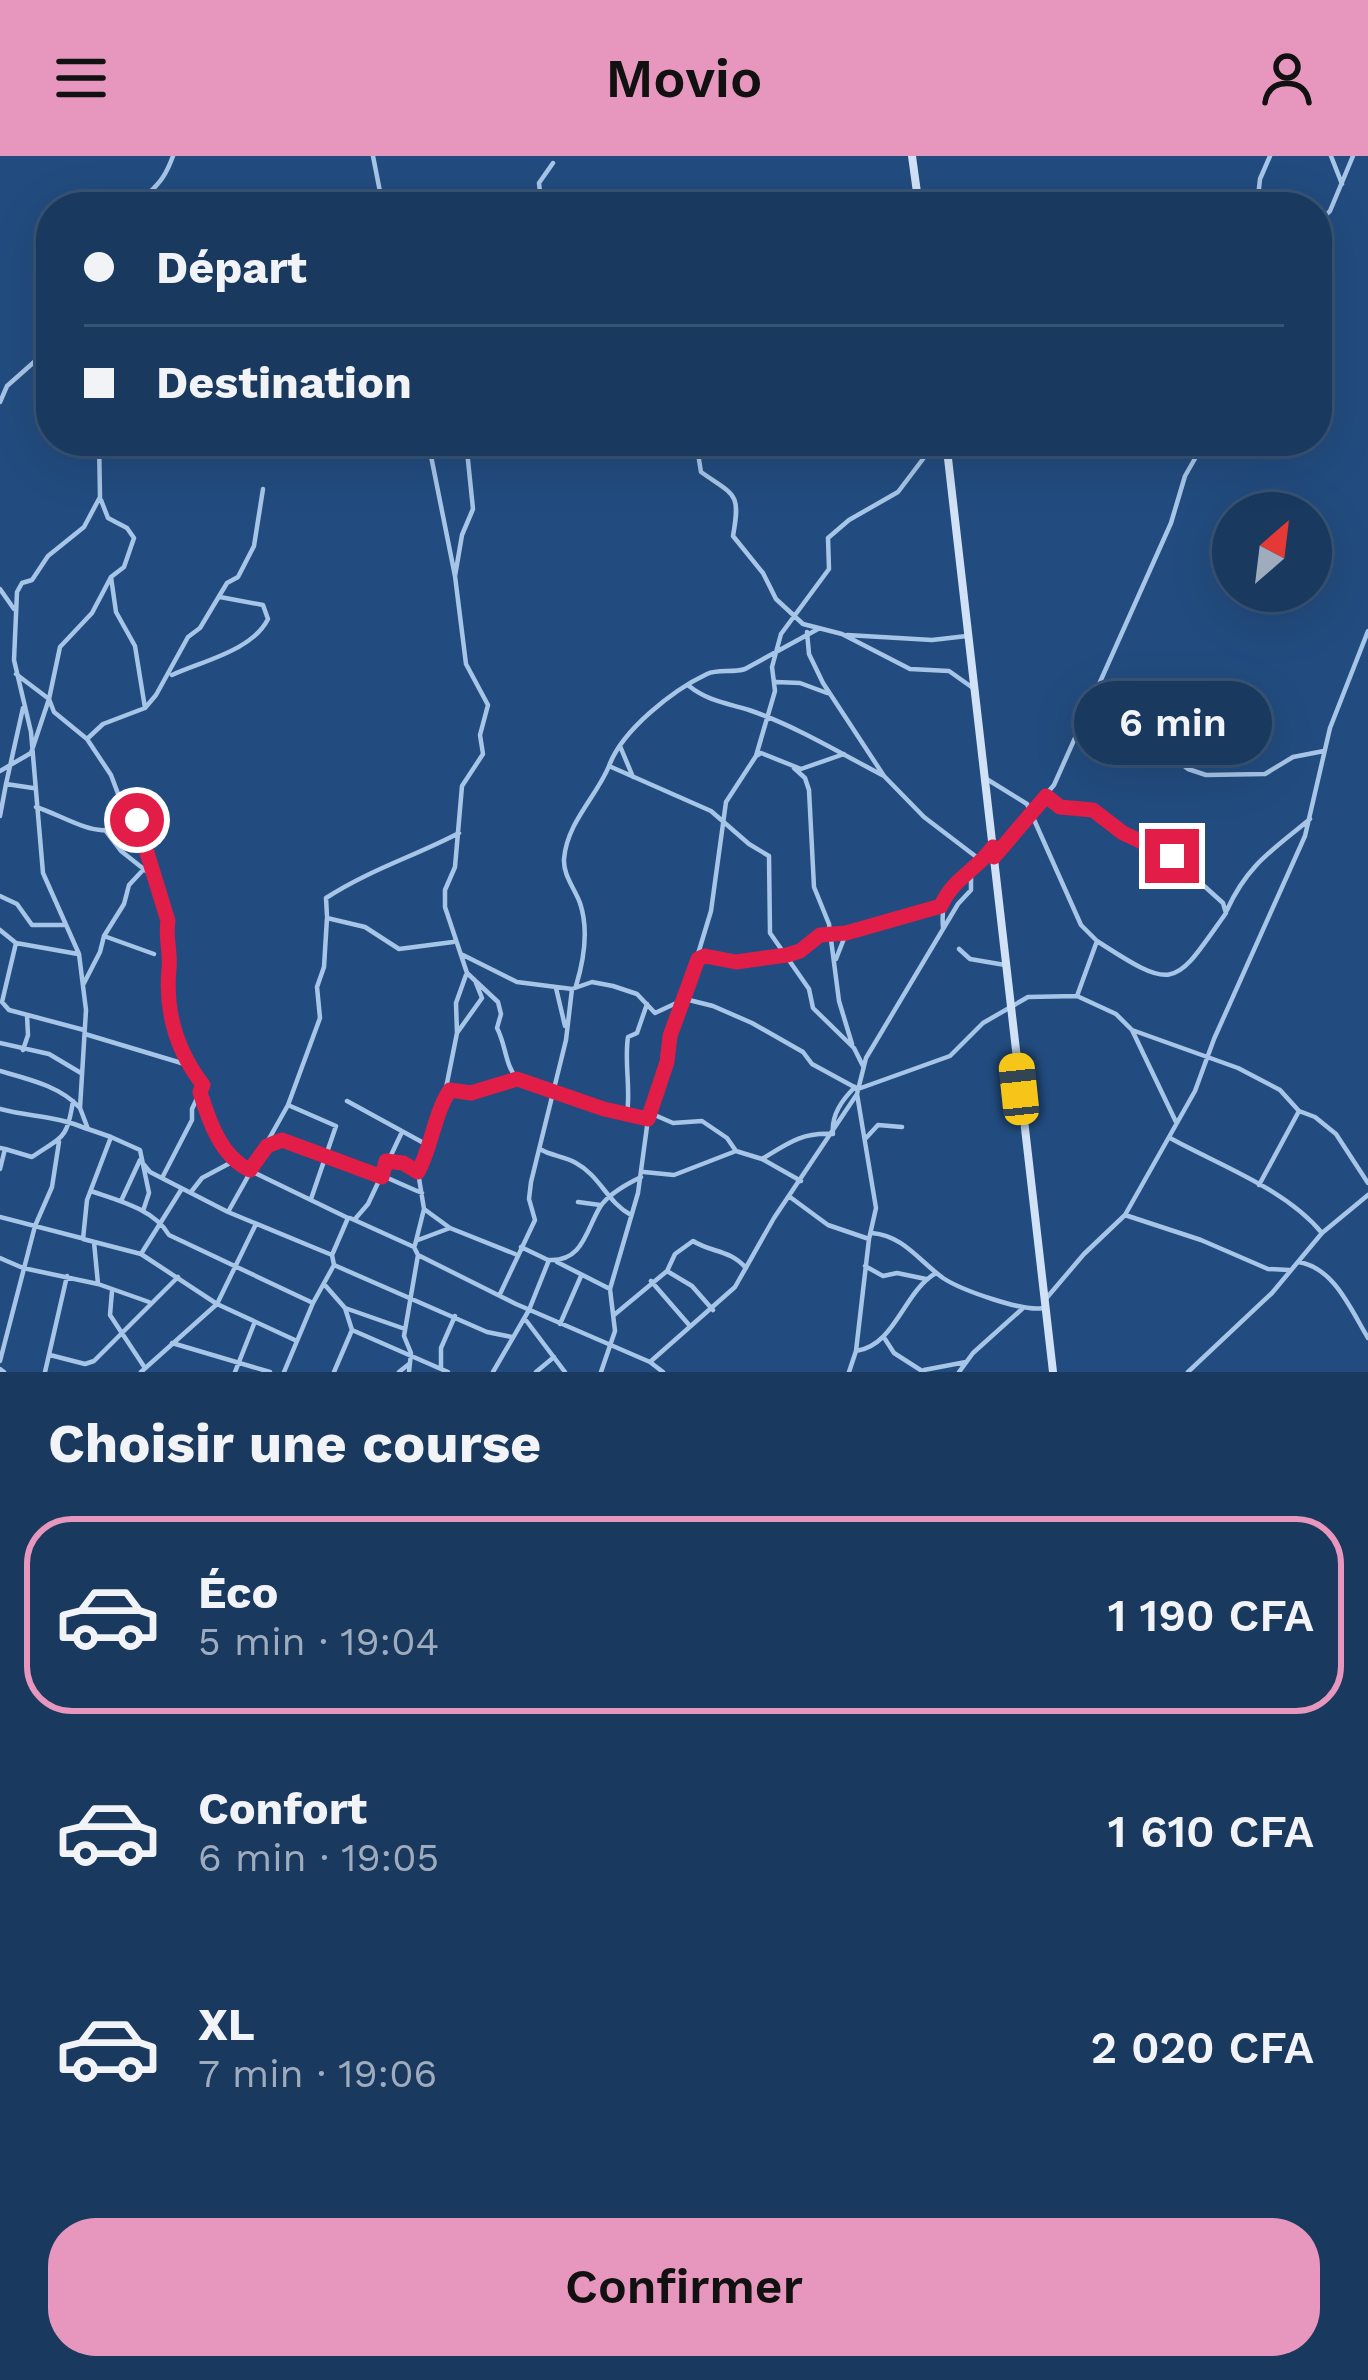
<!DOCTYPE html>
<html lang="fr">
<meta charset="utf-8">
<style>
:root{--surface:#1a395f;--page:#234065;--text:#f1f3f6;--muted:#9facbd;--line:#385374;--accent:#e797bd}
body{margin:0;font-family:"Work Sans",sans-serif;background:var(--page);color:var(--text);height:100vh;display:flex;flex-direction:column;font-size:45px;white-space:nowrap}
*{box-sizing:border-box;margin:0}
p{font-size:39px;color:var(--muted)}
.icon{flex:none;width:66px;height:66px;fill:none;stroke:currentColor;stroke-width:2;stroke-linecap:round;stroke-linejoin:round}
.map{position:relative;height:1216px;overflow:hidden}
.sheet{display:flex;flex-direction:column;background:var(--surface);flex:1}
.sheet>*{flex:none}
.hud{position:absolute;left:36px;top:36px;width:1296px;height:264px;border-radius:48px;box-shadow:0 12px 48px #0002,0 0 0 3px var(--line);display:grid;align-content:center;height:264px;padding:0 48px;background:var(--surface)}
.needle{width:78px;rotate:28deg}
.tools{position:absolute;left:1212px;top:336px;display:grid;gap:24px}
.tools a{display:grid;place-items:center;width:120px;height:120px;border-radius:50%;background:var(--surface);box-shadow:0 12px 48px #0002,0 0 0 3px var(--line);font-size:60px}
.end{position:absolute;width:54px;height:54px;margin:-27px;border:15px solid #e11d48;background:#fff;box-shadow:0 0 0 6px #fff}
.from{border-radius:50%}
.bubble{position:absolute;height:84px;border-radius:42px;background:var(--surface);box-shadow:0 12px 48px #0002,0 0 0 3px var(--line);font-size:39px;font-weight:600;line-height:84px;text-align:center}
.car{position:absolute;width:36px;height:72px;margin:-36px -18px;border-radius:15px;box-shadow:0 0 9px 3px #0007;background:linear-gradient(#f5c518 24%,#345 0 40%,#f5c518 0 76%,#345 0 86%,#f5c518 0)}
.hud b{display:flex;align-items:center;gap:42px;height:114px;font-size:45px}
.hud b+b{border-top:3px solid var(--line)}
.hud i{width:30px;height:30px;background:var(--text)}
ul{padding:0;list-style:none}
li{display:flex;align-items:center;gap:36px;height:198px;margin:0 24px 18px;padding:0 24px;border:6px solid transparent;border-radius:48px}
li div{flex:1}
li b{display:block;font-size:45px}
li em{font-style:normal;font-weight:600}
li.selected{border-color:var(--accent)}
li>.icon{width:108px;height:108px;stroke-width:1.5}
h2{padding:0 48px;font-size:54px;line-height:144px}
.action{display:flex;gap:24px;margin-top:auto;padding:24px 48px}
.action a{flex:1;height:138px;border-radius:48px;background:var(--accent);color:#111;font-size:48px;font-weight:600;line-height:138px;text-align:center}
header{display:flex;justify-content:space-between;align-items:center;height:156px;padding:0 48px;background:var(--accent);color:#111;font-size:54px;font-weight:600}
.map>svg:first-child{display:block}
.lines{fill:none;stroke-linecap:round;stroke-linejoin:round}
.minor{stroke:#a7c5e7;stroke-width:4.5}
.secondary{stroke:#d1e1f6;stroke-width:8}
.route{stroke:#e11d48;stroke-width:15}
</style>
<header><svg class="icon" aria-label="menu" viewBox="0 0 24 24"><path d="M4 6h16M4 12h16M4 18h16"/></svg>Movio<svg class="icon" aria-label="person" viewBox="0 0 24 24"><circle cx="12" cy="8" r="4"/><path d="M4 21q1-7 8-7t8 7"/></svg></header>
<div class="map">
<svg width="1368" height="1216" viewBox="0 0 1368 1216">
<rect width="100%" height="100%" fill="#224c7f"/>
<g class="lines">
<path class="minor" d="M 373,0 L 383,51
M 1331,0 L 1342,28
M 547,44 L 540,36 L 539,27 L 553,7
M 137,51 C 155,28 162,30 173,0
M 542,51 L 547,44 L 552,51
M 1257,51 L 1260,23 L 1270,0
M 1317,68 L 1330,55 L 1353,0
M 0,246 L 7,230 L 51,191
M 99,285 L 100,341 L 84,371 L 48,400 L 32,424 L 22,427 L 17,436 L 14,504 L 31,576 L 43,717 L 79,798 L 86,854 L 80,952 L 88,973 L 111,981 L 87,1044 L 83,1083 L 141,1098 L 217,1148 L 141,1216
M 428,285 L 455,420 L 466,508 L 488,549 L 480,579 L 483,598 L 462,630 L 455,711 L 445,734 L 445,751 L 467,817 L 498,846 L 501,858 L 497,872 C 506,889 505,909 517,923 L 604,953 L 648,963
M 696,285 L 701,316 C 735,340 741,336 733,380 L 763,417 L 776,443 L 803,468 L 842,478 L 910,513 L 949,515 L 973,532
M 101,344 L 108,362 L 127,372 L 134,382 L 124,411 L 111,421 L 92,457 L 60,491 L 49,543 L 54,556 L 87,583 L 111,619 L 120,643 L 137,664 L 168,765 L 165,781 L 169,860 L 188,909 L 203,929 L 200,936 C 208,961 220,983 232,1006 L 348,1062 L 332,1099 L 334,1109 L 313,1147 L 284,1216
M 455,420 L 462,379 L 473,353 L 466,285
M 111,421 L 116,456 L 135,490 L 145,552
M 0,433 L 14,453
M 807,476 L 809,498 L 823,527 L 884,620 L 924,661 L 983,706
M 847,479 L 932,484 L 967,480
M 172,519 C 202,505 252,495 268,463 L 263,449 L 220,441
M 776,526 L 800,527 L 827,537
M 689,530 C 708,545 726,547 749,554 C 796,570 840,597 884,620
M 1088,560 L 1113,558 L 1133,579 L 1156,588 L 1188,613 L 1206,619 L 1265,618 L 1293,601 L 1324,595
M 87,583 L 103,568 L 145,552 L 156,539 L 188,481 L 200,472 L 227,427 L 238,421 L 254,390 L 263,333
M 620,590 L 633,621
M 756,600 L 761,597 L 801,613 L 844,598
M 609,610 C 622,574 673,534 707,518 C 718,513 733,517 745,513 L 818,473
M 794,612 L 805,622 L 809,634 L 814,731 L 829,768 L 839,845 L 852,888
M 0,615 L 31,597 L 49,543 L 16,518
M 985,622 L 1027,648 L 1081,769 L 1097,785 L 1077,840
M 6,628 L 23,552
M 1046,640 L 1060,651 L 1092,654 L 1123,677 L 1172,701 L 1223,747 L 1226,757 C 1174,830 1177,837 1097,785
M 36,651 C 56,657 87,676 105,674 L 121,695 L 150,718
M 0,660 L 6,628 L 33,632
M 995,699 L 1054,629 L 1171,367 L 1185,320 L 1205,285
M 0,740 L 17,748 L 32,769 L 64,769
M 1227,754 C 1248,708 1273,694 1310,663
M 327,760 L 326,742 C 369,714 415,700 459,677
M 943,771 C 939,723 967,728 990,696
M 0,774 L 16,787 L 78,798
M 104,780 L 154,798
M 16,787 L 2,846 L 9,854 L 84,874
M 959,793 L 970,803 L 1005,809
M 463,799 L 517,826 L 572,833 L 592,826 L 613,830 L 637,838 L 655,857 L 685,843
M 698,803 L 705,800 L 736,806 L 787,799 L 800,795 L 820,779 L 846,777 L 941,750
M 836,803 L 845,780
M 83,829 L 100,796 L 104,780 L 124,748 L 129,729 L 143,714
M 576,830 C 584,804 589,774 580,747 C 575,733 563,719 564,703 C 567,666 597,640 609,610 L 711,655 L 749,688 L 769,700 L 770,777 L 809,833 L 813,852 L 854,892 L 863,910
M 556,832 L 565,870
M 685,843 L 713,850 L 752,867 L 803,896 L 812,908 L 858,933 L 950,900 L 983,867 L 1028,841 L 1077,840 L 1116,858 L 1132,874 L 1238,912 L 1280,934 L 1299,955 L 1315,961 L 1336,978 L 1368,1027
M 1132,874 L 1176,966
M 457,877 L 482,842 L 476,827
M 85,878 L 188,909
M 0,887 L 49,898 L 81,917
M 23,894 L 28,879 L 27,859
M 0,915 C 28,923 60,930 80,952
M 444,942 L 457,877 L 456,847 L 466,819
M 347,945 L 431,991
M 288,949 L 320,862 L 317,831 L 324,811 L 327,762 L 365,771 L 399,793 L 453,786
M 0,953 C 30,961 58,960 87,973
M 650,957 L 673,967 L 702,965 L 727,982 L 736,995
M 627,958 C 631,931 624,907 628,881 L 637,877 L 647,848
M 111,981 L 140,994 L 149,1037 L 143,1055
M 866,982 L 878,969 L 902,971
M 1170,982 C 1219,1009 1286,1033 1322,1077
M 267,990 C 301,977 386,1023 422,1037
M 0,992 L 5,993 L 0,1013
M 5,993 L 32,1001 C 62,980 67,985 73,945
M 540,993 C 551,1000 564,1000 576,1007 C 600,1020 607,1046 631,1059
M 762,1003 C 788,987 802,976 833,978 C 831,959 842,944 855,931
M 386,1005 L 418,1016 L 424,1053 L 415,1089
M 418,1016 C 432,990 434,958 450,934 L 471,937 L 514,923
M 644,1016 L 674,1019 L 736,995 L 762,1003 L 801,1025
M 162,1022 L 192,964 L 192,953 L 200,936
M 1259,1029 L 1299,955
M 91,1035 C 117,1044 154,1053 169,1079 L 313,1147
M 191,1036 L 202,1022 L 232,1006
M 790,1041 L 828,1069 L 869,1083
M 311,1043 L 336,970 L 288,949 L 228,1056 L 332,1099
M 121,1045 L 140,1004 L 150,1016 L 228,1056
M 578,1046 L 600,1049
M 424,1053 L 450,1072 L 515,1098
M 1125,1059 L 1201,1084 L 1268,1113 L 1289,1114
M 0,1061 L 81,1082
M 350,1062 L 414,1091 L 418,1099 L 404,1180 L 411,1197 L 409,1216
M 355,1063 L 368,1048 L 401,978
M 255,1070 L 217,1148 L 297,1185
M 872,1077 C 904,1080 919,1105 943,1122 C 961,1134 1023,1156 1043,1152
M 418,1084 L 450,1072
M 94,1086 L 98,1128
M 521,1091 L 548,1104
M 141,1098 L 181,1034
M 418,1099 L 516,1148 L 650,1206 L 735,1131 L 774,1062 L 857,938 L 866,902 L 958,748 L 971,734 L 971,716
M 0,1102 L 23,1112 L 98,1128 L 149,1146
M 557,1106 L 610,1133
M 1298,1106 C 1334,1111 1351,1154 1368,1182
M 334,1109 L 487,1176 L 512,1181
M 865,1110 L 883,1120 L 897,1117 L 926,1123
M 668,1113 L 675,1098 L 693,1085 C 712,1097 729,1093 746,1112
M 651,1125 L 690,1170
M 324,1128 L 345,1152 L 352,1174 L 448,1216
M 112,1135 L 110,1159 L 145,1212
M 500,1138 L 535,1064 L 529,1043 L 531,1026 L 566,884 L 572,833
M 1044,1145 L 1084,1098 L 1125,1059 L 1195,935 L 1214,883 L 1305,680 L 1330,572 L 1368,475
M 345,1152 L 405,1173
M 614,1159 L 667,1115 L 692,1130 L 713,1154
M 525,1163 L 565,1216
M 560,1168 L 581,1120
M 885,1183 L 894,1197 L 922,1215
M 172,1187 L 270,1216
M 856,1195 C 896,1189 903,1136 936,1117
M 50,1199 L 85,1208 L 94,1205 L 178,1121
M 0,1205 L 35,1070 L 52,1031 L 59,986
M 650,1206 L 663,1216
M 441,1211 L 441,1192 L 455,1160
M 0,1213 L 4,1216
M 924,1214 L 966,1206
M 45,1216 L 67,1120
M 235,1216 L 254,1168
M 334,1216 L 352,1174
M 399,1216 L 409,1208
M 493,1216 L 529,1154 L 549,1104 C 583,1106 586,1074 600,1051 C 608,1038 627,1028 641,1021
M 536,1216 L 554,1201
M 601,1216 L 615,1175 L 610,1133 L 638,1037 L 648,963 L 711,755 L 726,646 L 756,600 L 775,535 L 772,511 L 781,478 L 829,413 L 828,382 L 849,364 L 898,336 L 926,299 L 946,285
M 849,1216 L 856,1195 L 869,1083 L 876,1052 L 857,938
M 959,1216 L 973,1197 L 1022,1153
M 1188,1216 L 1272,1137 L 1322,1077 L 1368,1039"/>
<path class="secondary" d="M 912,0 L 919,51
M 946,285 L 1053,1216"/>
</g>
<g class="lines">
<path class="route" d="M 137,664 L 168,765 C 165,782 171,796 169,813 C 165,856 177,895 203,929 L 200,936 C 209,965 221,1001 250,1014 L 267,990 L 282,984 L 382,1021 L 386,1005 L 403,1007 L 418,1016 C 432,990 434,958 450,934 L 471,937 L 517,923 L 604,953 L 648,963 L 667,906 L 670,880 L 698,803 L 705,800 L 736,806 L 787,799 L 800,795 L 820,779 L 846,777 L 941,750 C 952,723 977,714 993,691 L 994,701 L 1046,640 L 1060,651 L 1093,654 L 1123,677 L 1172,700"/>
</g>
</svg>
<div class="tools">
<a><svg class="needle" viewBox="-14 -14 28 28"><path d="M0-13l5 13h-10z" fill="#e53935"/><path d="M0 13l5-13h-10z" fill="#9facbd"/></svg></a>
</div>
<i class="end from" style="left:137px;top:664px"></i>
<i class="end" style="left:1172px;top:700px"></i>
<div class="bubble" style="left:1074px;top:525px;width:198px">6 min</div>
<i class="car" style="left:1019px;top:933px;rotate:354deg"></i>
<div class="hud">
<b><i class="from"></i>Départ</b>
<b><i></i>Destination</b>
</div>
</div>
<section class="sheet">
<h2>Choisir une course</h2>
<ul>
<li class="selected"><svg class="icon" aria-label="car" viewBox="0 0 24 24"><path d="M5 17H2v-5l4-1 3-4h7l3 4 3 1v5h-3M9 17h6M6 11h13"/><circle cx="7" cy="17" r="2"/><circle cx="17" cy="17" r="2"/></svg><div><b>Éco</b><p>5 min · 19:04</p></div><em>1 190 CFA</em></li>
<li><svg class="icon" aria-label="car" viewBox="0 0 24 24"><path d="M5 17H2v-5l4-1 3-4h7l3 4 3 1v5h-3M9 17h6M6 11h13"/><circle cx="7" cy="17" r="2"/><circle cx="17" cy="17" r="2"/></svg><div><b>Confort</b><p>6 min · 19:05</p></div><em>1 610 CFA</em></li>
<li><svg class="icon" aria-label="car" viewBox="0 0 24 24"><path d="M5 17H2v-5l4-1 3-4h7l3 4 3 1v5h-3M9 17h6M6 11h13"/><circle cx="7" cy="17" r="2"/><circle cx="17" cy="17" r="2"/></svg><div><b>XL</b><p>7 min · 19:06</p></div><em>2 020 CFA</em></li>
</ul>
<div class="action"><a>Confirmer</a></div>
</section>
